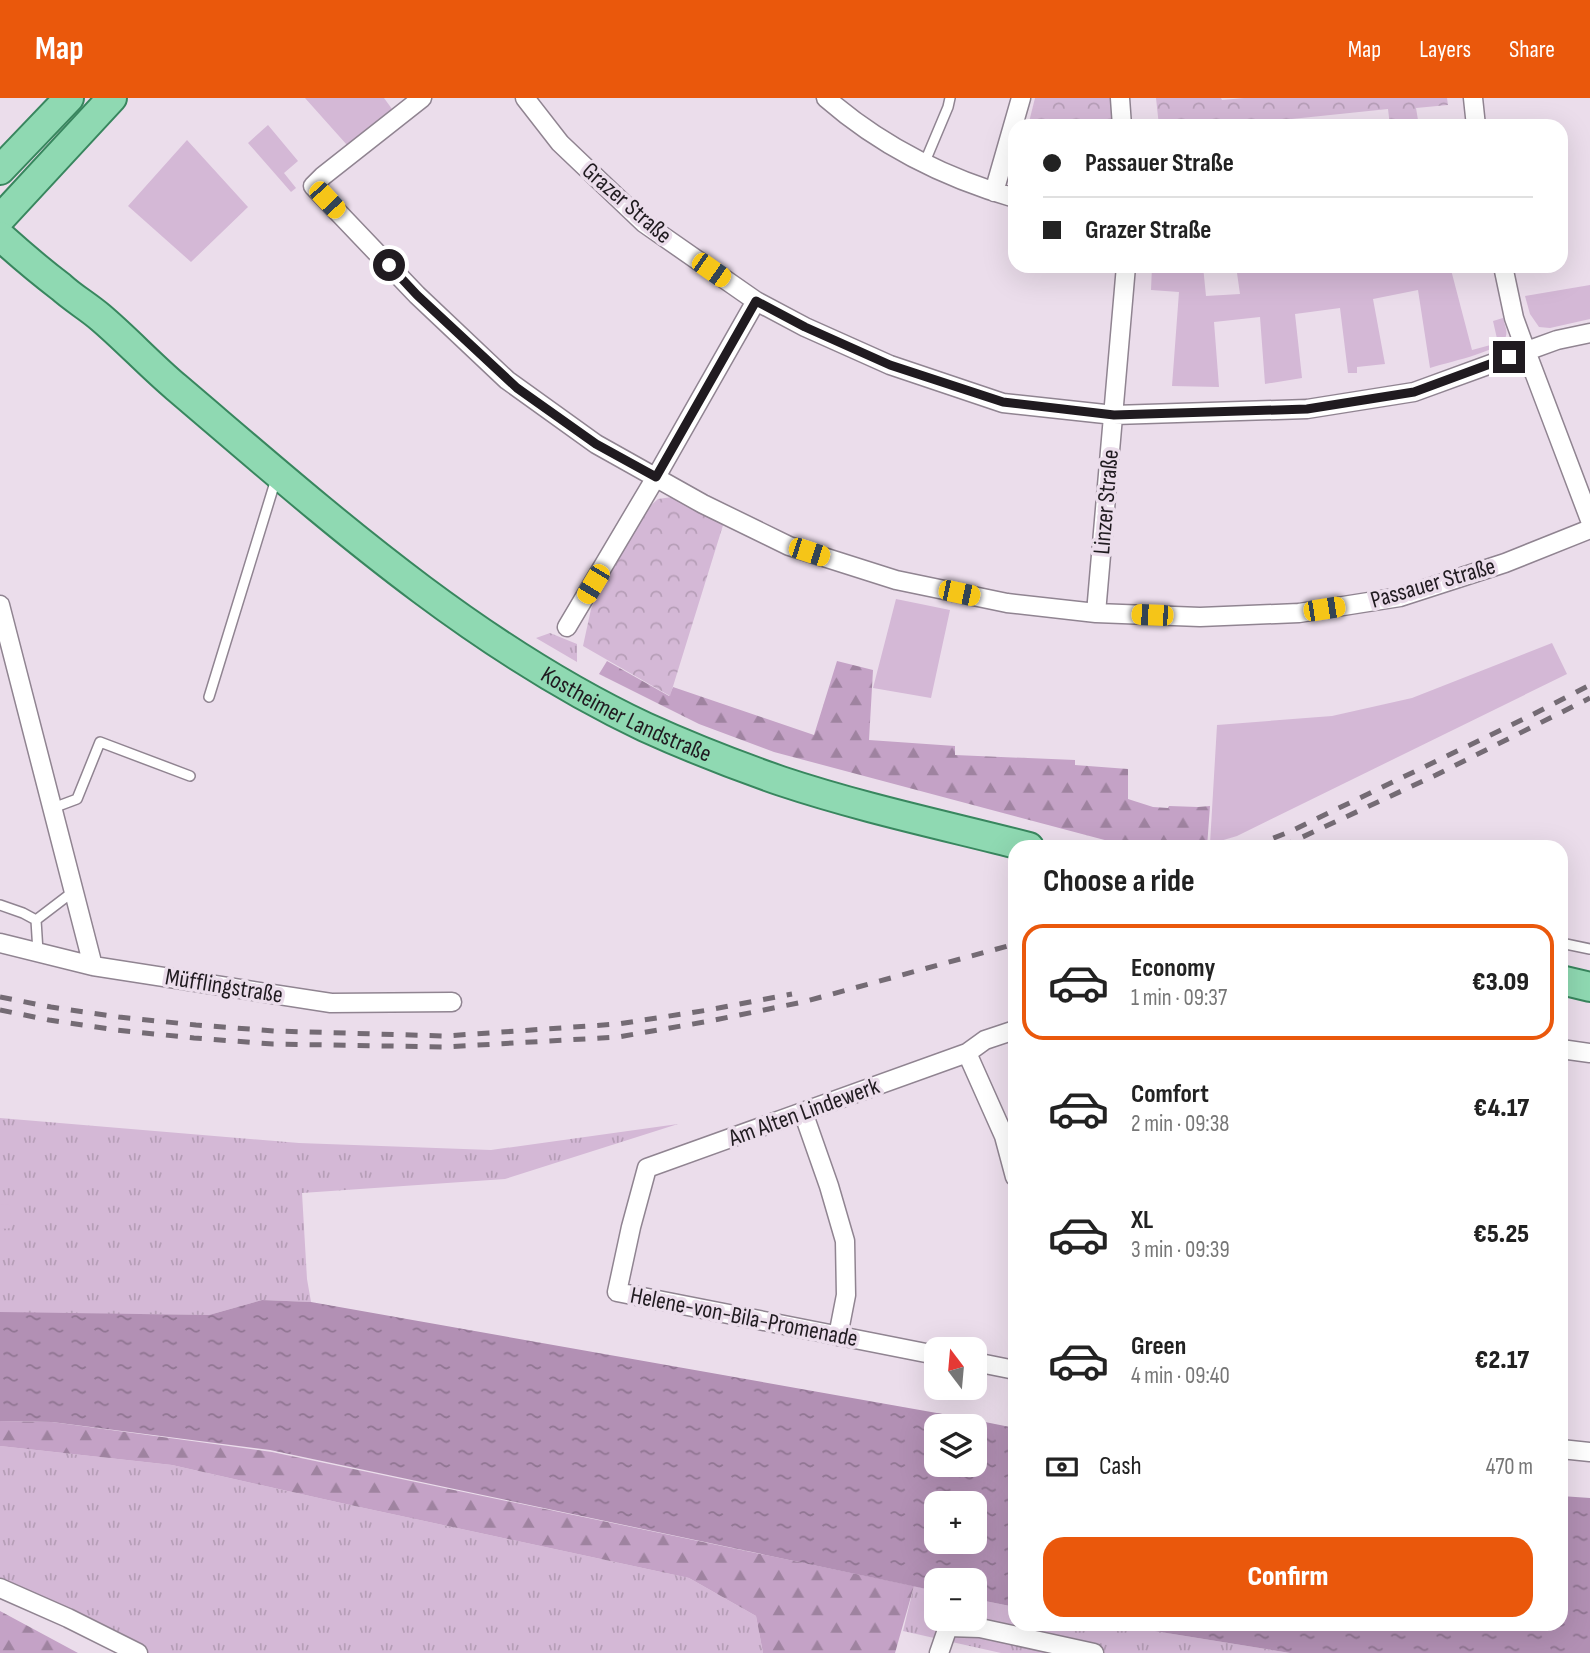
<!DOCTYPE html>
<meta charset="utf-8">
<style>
:root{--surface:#fff;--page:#f2f2f2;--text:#222;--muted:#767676;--line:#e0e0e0;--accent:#ea580c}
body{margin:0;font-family:"Sofia Sans Condensed",sans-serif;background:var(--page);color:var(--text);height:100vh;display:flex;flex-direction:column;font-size:26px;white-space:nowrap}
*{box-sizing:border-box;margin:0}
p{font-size:23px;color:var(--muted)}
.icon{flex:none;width:38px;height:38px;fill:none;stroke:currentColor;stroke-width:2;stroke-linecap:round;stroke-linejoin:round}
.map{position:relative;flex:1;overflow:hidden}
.side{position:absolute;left:1008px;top:742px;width:560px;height:791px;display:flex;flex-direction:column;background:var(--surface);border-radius:21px;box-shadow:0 7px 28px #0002}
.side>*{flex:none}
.hud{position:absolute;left:1008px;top:21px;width:560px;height:154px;border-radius:21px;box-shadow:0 7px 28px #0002;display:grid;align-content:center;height:154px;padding:0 35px;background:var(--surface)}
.needle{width:46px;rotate:344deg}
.fabs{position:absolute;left:924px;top:1239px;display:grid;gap:14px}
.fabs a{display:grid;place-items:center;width:63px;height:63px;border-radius:14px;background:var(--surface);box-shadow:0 7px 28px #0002;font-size:35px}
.end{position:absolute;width:32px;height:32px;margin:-16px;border:9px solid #201b20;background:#fff;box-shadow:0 0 0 4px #fff}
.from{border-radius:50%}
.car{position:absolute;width:21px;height:42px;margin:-21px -10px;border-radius:9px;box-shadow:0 0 5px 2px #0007;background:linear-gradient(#f5c518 24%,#345 0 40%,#f5c518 0 76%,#345 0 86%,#f5c518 0)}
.hud b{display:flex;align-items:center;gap:24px;height:66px;font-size:26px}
.hud b+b{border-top:2px solid var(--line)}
.hud i{width:18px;height:18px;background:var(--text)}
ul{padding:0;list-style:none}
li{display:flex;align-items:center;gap:21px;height:116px;margin:0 14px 10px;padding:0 21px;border:4px solid transparent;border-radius:21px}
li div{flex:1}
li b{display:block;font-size:26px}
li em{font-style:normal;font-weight:800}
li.active{border-color:var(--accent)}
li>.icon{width:63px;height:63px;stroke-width:1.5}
h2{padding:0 35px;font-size:32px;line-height:84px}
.pay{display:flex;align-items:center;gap:18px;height:77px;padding:0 35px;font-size:26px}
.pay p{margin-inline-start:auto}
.cta{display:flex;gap:14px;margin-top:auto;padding:14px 35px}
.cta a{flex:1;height:80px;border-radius:21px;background:var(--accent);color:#fff;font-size:28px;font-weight:800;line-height:80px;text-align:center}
header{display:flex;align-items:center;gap:42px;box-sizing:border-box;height:98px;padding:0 35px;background:var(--accent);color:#fff}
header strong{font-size:33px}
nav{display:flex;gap:38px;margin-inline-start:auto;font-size:24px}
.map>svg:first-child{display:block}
.grass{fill:url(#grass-tufts)}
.forest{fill:url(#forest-firs)}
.park{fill:url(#park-crowns)}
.garden{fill:#d4b8d6}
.water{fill:url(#water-ripples);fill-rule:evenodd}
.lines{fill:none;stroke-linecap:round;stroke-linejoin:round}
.lane-casing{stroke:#908491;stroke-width:12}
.street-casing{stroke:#908491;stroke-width:21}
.primary-casing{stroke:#38865e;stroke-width:32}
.lane{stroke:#fff;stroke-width:9}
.street{stroke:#fff;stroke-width:18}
.primary{stroke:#8fd9b2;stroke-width:28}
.rail{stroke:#746b74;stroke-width:5;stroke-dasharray:12 12;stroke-linecap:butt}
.route{stroke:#201b20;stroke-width:9}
.labels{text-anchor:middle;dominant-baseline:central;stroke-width:7;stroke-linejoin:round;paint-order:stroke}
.street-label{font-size:24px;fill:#201b20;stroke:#ebddeb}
</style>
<header>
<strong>Map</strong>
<nav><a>Map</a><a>Layers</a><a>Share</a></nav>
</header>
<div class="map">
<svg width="1590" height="1555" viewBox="0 0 1590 1555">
<defs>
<pattern id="grass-tufts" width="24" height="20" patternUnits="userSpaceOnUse" patternTransform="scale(1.75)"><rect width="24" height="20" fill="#d4b8d6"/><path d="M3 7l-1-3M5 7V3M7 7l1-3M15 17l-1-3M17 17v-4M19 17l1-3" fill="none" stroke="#b69eb7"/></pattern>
<pattern id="forest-firs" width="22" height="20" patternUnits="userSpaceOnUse" patternTransform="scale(1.75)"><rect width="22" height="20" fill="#c4a2c6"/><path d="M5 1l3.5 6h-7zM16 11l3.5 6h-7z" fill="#9f83a0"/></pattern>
<pattern id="park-crowns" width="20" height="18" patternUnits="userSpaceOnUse" patternTransform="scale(1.75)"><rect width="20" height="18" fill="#d4b8d6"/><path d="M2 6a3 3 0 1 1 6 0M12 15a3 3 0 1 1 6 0" fill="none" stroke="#b69eb7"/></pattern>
<pattern id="water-ripples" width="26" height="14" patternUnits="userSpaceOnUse" patternTransform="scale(1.75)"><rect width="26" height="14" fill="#b290b4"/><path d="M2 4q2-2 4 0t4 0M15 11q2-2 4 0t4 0" fill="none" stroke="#907592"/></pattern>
</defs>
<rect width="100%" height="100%" fill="#ebddeb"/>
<path class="grass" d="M 550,535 L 577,546 L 577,564 L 536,540 Z
M 0,1020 L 299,1045 L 491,1052 L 678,1026 L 505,1081 L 302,1095 L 307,1181 L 311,1204 L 262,1202 L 209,1217 L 0,1215 Z
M 0,1348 L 172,1367 L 350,1407 L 689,1480 L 756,1518 L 763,1555 L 138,1555 L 0,1490 Z
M 914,1488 L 936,1493 L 936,1521 L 975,1521 L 975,1501 L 1015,1509 L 1015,1526 L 1111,1526 L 1290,1555 L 1001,1555 L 903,1533 Z"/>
<path class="forest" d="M 607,563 L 669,598 L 673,589 L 814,637 L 837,563 L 873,572 L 869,642 L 955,648 L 955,657 L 1075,662 L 1075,667 L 1128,671 L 1128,701 L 1153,709 L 1168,710 L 1169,708 L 1198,709 L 1210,708 L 1207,749 L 1131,749 L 774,654 L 699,626 L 599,576 Z
M 0,1323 L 52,1324 L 272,1354 L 914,1488 L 895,1555 L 763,1555 L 756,1518 L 689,1480 L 350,1407 L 172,1367 L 0,1348 Z
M 0,1513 L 78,1555 L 0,1555 Z"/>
<path class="park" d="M 1035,0 L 1114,0 L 1117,28 L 1028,28 Z
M 1156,0 L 1221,0 L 1222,2 L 1244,0 L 1447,0 L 1448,7 L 1416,10 L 1419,28 L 1390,28 L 1388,11 L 1224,28 L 1159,28 Z
M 672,399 L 680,400 L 724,424 L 670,598 L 583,548 L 591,511 L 594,504 L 648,410 L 658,401 Z"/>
<path class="garden" d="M 305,0 L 384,0 L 392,11 L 347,47 Z
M 268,27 L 298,63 L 284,75 L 296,90 L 291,94 L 248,45 Z
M 187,42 L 248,109 L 191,164 L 128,108 Z
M 1152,168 L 1203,168 L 1206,198 L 1240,196 L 1237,175 L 1296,168 L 1450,168 L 1472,252 L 1498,245 L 1493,223 L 1503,220 C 1505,228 1509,235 1504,242 C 1497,254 1445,265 1430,270 L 1418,192 L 1373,201 L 1385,266 L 1357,269 L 1357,275 L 1348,275 L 1340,210 L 1295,216 L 1302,280 L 1265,286 L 1260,219 L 1214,224 L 1219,289 L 1172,288 L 1179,194 L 1151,192 Z
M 1590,187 L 1590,221 L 1550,230 L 1539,229 L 1530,216 L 1525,198 Z
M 896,501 L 950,512 L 931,600 L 873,590 Z
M 1552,545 L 1567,576 L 1237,738 L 1210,746 L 1217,627 L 1332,618 L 1412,600 Z
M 9,1106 L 12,1130 L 0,1131 L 0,1107 Z"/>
<path class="water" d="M 262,1202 L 311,1204 L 965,1320 L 1015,1330 L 1015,1509 L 975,1501 L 975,1482 L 936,1482 L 936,1493 L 270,1352 L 52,1324 L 0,1323 L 0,1214 L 209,1217 ZM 936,1328 L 975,1328 L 975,1367 L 936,1367 ZM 936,1405 L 975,1405 L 975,1444 L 936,1444 Z
M 1561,1398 L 1590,1400 L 1590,1555 L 1290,1555 L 1111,1526 L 1561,1526 Z"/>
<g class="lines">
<defs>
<path id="lane" d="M 924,66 L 948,9 L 950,0
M 209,599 L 276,381
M 53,710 L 77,701 L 100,644 L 190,678
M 0,807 L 23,815 L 36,822 L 38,854
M 36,822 L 74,793
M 1561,845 L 1590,851"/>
<path id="street" d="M 422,0 L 323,78 L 313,88 L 417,197 L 507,282 L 596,346 L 703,406 L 789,448 L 896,482 L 1007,505 L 1096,515 L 1200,519 L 1299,515 L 1400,499 L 1505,465 L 1590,431
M 525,0 L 560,45 L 644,125 L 756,203 L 805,229 L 890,267 L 1003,305 L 1114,317 L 1307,311 L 1414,294 L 1557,242 L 1590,235
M 826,0 C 881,48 945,80 1015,100
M 1120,0 L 1122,28
M 1473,0 L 1476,28
M 994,94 L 1021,0
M 1503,168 L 1514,220 L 1526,253 L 1590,422
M 0,507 L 93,868
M 1096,515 L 1126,168
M 567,529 L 656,379 L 756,203
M 0,845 L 93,868 L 331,905 L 452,904
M 1561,951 L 1590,955
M 967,955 L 1004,1038 L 1015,1079
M 803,1014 L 829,1088 L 845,1143 L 846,1197 L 838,1238
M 936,1257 L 617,1194 L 631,1129 L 647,1070 L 967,955 L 985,942 L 1015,932
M 975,1264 L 1015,1272
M 1561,1351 L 1590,1354
M 0,1490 L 68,1520 L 138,1555
M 939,1555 L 948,1529 L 980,1530 L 1094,1555"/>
<g id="primary">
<path d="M 0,72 L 69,0"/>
<path d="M 0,121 L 112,0"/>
<path id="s1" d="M 0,138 C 20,156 40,173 61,189 C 73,200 87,208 100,219 C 126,241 150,267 176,289 C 323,414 469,546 645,629 C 689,649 735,667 781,683 C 862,710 947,728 1029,749"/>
<path d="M 1561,882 L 1590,889"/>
</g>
</defs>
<use href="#lane" class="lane-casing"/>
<use href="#street" class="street-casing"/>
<use href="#primary" class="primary-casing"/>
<use href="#lane" class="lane"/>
<use href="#street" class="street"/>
<use href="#primary" class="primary"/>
<path class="rail" d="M 1251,749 L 1289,734 L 1530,618 L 1590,587
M 1281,749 L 1436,677 L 1590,600
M 0,899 L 51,909 L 119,919 L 196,927 L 275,933 L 445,938 L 618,926 L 708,912 L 792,896
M 0,912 L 49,922 L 116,932 L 194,940 L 273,946 L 445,949 L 618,939 L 710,923 L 803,904 L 1015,846"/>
</g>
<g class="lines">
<path class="route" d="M 389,167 L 417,197 L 517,290 L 596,346 L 656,379 L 756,203 L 805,229 L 890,267 L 1003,304 L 1114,317 L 1307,311 L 1414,294 L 1509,259"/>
</g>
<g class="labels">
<g class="street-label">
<text transform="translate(627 105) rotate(41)">Grazer Straße</text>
<text transform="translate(1106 404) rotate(-85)">Linzer Straße</text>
<text transform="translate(1433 485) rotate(-16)">Passauer Straße</text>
<text stroke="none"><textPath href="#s1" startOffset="791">Kostheimer Landstraße</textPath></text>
<text transform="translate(224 888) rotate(9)">Müfflingstraße</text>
<text transform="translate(804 1014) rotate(-20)">Am Alten Lindewerk</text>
<text transform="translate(744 1219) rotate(11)">Helene-von-Bila-Promenade</text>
</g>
</g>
</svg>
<div class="fabs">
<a><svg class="needle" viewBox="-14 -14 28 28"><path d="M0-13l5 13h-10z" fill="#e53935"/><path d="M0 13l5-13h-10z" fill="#767676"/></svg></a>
<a><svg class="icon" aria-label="layers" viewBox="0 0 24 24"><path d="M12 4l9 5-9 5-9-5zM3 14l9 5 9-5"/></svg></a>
<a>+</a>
<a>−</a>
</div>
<i class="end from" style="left:389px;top:167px"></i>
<i class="end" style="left:1509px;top:259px"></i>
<i class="car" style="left:327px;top:102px;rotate:137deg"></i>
<i class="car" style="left:711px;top:172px;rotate:125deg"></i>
<i class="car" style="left:809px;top:454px;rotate:108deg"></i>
<i class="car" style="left:593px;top:486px;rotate:211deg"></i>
<i class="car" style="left:959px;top:495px;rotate:102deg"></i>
<i class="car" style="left:1324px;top:511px;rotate:81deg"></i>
<i class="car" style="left:1152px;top:517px;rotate:272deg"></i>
<div class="hud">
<b><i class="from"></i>Passauer Straße</b>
<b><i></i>Grazer Straße</b>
</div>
<section class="side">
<h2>Choose a ride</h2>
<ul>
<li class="active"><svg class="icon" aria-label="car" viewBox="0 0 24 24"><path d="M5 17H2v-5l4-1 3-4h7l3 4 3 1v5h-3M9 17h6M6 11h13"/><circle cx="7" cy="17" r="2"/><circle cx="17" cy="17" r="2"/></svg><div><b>Economy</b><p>1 min · 09:37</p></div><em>€3.09</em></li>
<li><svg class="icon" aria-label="car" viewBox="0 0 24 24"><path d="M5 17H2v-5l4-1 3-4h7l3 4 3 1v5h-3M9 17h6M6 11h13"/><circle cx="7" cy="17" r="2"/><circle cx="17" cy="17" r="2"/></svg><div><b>Comfort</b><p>2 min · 09:38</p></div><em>€4.17</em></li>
<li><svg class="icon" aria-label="car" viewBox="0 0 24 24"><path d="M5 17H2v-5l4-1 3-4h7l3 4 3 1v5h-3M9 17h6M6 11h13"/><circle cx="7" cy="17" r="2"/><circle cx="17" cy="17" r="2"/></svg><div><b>XL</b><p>3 min · 09:39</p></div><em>€5.25</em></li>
<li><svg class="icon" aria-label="car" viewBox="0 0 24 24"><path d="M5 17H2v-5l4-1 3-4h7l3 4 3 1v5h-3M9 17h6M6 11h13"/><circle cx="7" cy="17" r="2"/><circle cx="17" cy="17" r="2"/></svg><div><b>Green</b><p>4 min · 09:40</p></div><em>€2.17</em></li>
</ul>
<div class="pay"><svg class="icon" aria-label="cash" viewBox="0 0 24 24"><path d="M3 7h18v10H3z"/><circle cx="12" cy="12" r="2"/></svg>Cash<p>470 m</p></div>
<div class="cta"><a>Confirm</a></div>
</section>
</div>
